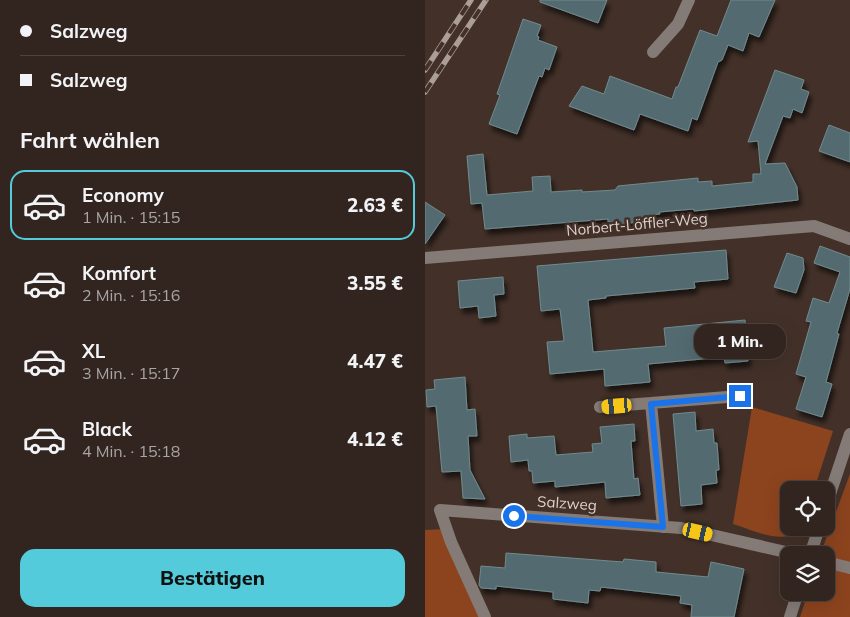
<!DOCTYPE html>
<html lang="de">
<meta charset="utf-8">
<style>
:root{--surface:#32251f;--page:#3d312c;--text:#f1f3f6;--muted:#a8a5a4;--line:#4d423d;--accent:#53cbdb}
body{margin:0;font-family:Mulish,sans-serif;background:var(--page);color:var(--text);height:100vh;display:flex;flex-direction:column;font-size:19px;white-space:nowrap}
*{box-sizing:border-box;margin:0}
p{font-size:16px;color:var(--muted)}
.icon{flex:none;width:28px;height:28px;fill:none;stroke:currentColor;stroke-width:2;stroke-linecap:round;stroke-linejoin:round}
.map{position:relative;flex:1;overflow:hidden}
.details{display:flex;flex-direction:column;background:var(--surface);width:425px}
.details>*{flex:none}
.banner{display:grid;align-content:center;height:110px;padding:0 20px;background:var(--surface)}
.buttons{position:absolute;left:355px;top:481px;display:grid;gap:10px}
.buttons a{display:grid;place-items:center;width:55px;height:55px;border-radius:10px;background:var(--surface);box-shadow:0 5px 20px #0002,0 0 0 1px var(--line);font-size:25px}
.end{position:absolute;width:22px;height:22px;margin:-11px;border:6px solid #1a73e8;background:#fff;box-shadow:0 0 0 2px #fff}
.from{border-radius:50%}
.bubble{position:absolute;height:35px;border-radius:15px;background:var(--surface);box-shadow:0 5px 20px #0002,0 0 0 1px var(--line);font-size:16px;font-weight:800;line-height:35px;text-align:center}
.car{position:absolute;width:15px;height:30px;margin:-15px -8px;border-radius:6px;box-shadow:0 0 4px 1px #0007;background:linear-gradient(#f5c518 24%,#345 0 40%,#f5c518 0 76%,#345 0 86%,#f5c518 0)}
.banner b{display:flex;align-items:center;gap:18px;height:48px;font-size:19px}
.banner b+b{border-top:1px solid var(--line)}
.banner i{width:12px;height:12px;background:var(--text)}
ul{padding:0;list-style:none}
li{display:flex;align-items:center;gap:15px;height:70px;margin:0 10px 8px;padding:0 10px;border:2px solid transparent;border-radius:15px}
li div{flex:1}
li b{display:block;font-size:19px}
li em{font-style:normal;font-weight:800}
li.active{border-color:var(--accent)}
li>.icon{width:45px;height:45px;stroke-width:1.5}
h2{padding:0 20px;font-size:22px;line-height:60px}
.cta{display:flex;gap:10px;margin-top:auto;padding:10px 20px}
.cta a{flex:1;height:58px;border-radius:15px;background:var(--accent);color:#111;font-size:20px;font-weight:800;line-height:58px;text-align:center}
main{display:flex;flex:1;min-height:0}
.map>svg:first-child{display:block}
.green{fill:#8c441e}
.building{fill:#526b6f;stroke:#718a8e;filter:url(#shadow)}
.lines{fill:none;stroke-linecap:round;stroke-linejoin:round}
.minor{stroke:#847b77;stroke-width:12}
.rail-casing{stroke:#ab9d97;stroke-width:5.5}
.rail{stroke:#433129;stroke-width:4;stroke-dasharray:11;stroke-linecap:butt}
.route{stroke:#1a73e8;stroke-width:6}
.labels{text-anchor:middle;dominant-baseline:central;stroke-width:5;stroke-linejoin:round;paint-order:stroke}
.street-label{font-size:15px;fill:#ded2cd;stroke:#433129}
</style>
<main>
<section class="details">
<div class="banner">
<b><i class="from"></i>Salzweg</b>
<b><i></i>Salzweg</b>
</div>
<h2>Fahrt wählen</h2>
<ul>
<li class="active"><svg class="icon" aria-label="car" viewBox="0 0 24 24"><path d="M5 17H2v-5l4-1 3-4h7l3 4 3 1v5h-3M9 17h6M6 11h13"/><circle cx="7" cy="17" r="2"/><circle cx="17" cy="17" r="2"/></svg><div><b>Economy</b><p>1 Min. · 15:15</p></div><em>2.63 €</em></li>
<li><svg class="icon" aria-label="car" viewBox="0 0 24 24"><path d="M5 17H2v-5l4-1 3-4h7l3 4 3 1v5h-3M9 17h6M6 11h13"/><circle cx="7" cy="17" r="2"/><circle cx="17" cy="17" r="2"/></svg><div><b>Komfort</b><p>2 Min. · 15:16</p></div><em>3.55 €</em></li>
<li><svg class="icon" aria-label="car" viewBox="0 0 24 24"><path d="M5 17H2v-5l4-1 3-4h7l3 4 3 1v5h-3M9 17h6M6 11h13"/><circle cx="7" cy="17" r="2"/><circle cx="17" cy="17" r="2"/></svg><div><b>XL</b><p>3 Min. · 15:17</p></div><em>4.47 €</em></li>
<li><svg class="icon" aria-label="car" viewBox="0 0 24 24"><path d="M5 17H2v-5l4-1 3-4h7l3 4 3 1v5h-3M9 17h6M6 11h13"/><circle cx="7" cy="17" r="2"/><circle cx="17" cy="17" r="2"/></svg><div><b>Black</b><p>4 Min. · 15:18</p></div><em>4.12 €</em></li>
</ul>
<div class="cta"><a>Bestätigen</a></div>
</section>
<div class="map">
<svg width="425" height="617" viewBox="0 0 425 617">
<defs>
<filter id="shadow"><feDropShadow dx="3" dy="5.5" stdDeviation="2.5" flood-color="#0009"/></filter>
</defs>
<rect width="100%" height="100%" fill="#433129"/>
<path class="green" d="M 327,407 L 408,431 L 389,490 L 364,490 L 364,528 L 377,528 C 361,547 328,530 308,524 Z
M 425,474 L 425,617 L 375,617 L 383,593 L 401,592 L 401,555 L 395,555 Z
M 20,529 L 55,617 L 0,617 L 0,530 Z"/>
<path class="building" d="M 115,0 L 182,0 L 173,23 L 115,2 Z
M 306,0 L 350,0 L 334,37 L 324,33 L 318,51 L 303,45 L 297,60 L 293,62 L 272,120 L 267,118 L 263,131 L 215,114 L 209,130 L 144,106 L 157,86 L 179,94 L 185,76 L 247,99 L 251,87 L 253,87 L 275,30 L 292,36 Z
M 98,19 L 116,25 L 112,36 L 114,37 L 113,40 L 132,47 L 124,70 L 120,68 L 117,77 L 114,76 L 92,134 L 64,124 L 75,95 L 72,94 Z
M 350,70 L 379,80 L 376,89 L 384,92 L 377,113 L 368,109 L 365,118 L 358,116 L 340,164 L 360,163 L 372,187 L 373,200 L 269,211 L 269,209 L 234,212 L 235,214 L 225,215 L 225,218 L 216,219 L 213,222 L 196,224 L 193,221 L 183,222 L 183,219 L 60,229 L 57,203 L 46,204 L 42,156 L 58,154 L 62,195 L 108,191 L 107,177 L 125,176 L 126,192 L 157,190 L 157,192 L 190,190 L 193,186 L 273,178 L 273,182 L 287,181 L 287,186 L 328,182 L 328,174 L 336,174 L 333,141 L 323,142 Z
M 404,125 L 425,133 L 425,162 L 394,151 Z
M 0,202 L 20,215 L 0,244 Z
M 395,246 L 425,257 L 425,289 L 412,333 L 414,334 L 401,382 L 407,384 L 397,417 L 371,409 L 381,377 L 371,374 L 386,322 L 381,321 L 388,298 L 404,303 L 415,272 L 389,263 Z
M 301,250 L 303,279 L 269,282 L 270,288 L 181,296 L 181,298 L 163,300 L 168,352 L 241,346 L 239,328 L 320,320 L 323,361 L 300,363 L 299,357 L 223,364 L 225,382 L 180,386 L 179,369 L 125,374 L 122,342 L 139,341 L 135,309 L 116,311 L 112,266 Z
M 362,253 L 378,258 L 379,270 L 371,293 L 349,287 Z
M 78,277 L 79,294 L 69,295 L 71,316 L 54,318 L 53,306 L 35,308 L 33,281 Z
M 40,377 L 42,410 L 50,409 L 52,436 L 43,436 L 45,470 L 60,499 L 38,498 L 36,471 L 17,472 L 11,406 L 2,407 L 1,390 L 10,389 L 9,380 Z
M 270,412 L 271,431 L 288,429 L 289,443 L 292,443 L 293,456 L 294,470 L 291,470 L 292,483 L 276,485 L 277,504 L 256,506 L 248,414 Z
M 209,424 L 210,441 L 206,441 L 209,479 L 213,478 L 215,495 L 181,498 L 180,482 L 130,487 L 130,481 L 108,483 L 107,471 L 104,471 L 103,460 L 86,462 L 84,436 L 102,434 L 102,438 L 129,436 L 131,455 L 168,452 L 167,444 L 177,443 L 175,427 Z
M 81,553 L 198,562 L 199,559 L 231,562 L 231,572 L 283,577 L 286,562 L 319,569 L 309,617 L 266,617 L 267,605 L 255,603 L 256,596 L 176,587 L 175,591 L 164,590 L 163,603 L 128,599 L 128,592 L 71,586 L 71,589 L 56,588 L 54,585 L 56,566 L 80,568 Z"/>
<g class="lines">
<path class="minor" d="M 228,52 L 253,24 L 264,0
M 0,258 L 389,226 L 425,239
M 226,403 L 238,527
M 175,407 L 315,396
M 401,506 L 425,434
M 385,555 L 394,528
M 401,562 L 425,568
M 60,617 L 26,542 L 15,510 L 256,528 L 374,555
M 365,617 L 373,592"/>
<defs>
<path id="rail" d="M 0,70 L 46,0
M 0,92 L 61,0"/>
</defs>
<use href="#rail" class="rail-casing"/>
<use href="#rail" class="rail"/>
</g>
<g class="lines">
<path class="route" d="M 89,516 L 238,527 L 226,404 L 315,396"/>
</g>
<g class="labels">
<g class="street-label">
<text transform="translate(212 224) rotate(-5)">Norbert-Löffler-Weg</text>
<text transform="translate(142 503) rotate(4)">Salzweg</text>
</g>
</g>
</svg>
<div class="buttons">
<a><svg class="icon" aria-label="locate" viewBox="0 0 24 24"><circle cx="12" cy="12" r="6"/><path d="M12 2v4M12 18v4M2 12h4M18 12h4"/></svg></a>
<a><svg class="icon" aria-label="layers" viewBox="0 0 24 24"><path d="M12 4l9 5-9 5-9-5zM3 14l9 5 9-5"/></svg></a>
</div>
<i class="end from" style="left:89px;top:516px"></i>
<i class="end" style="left:315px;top:396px"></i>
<div class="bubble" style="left:269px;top:324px;width:92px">1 Min.</div>
<i class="car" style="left:192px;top:406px;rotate:265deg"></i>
<i class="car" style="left:273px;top:532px;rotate:103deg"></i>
</div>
</main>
